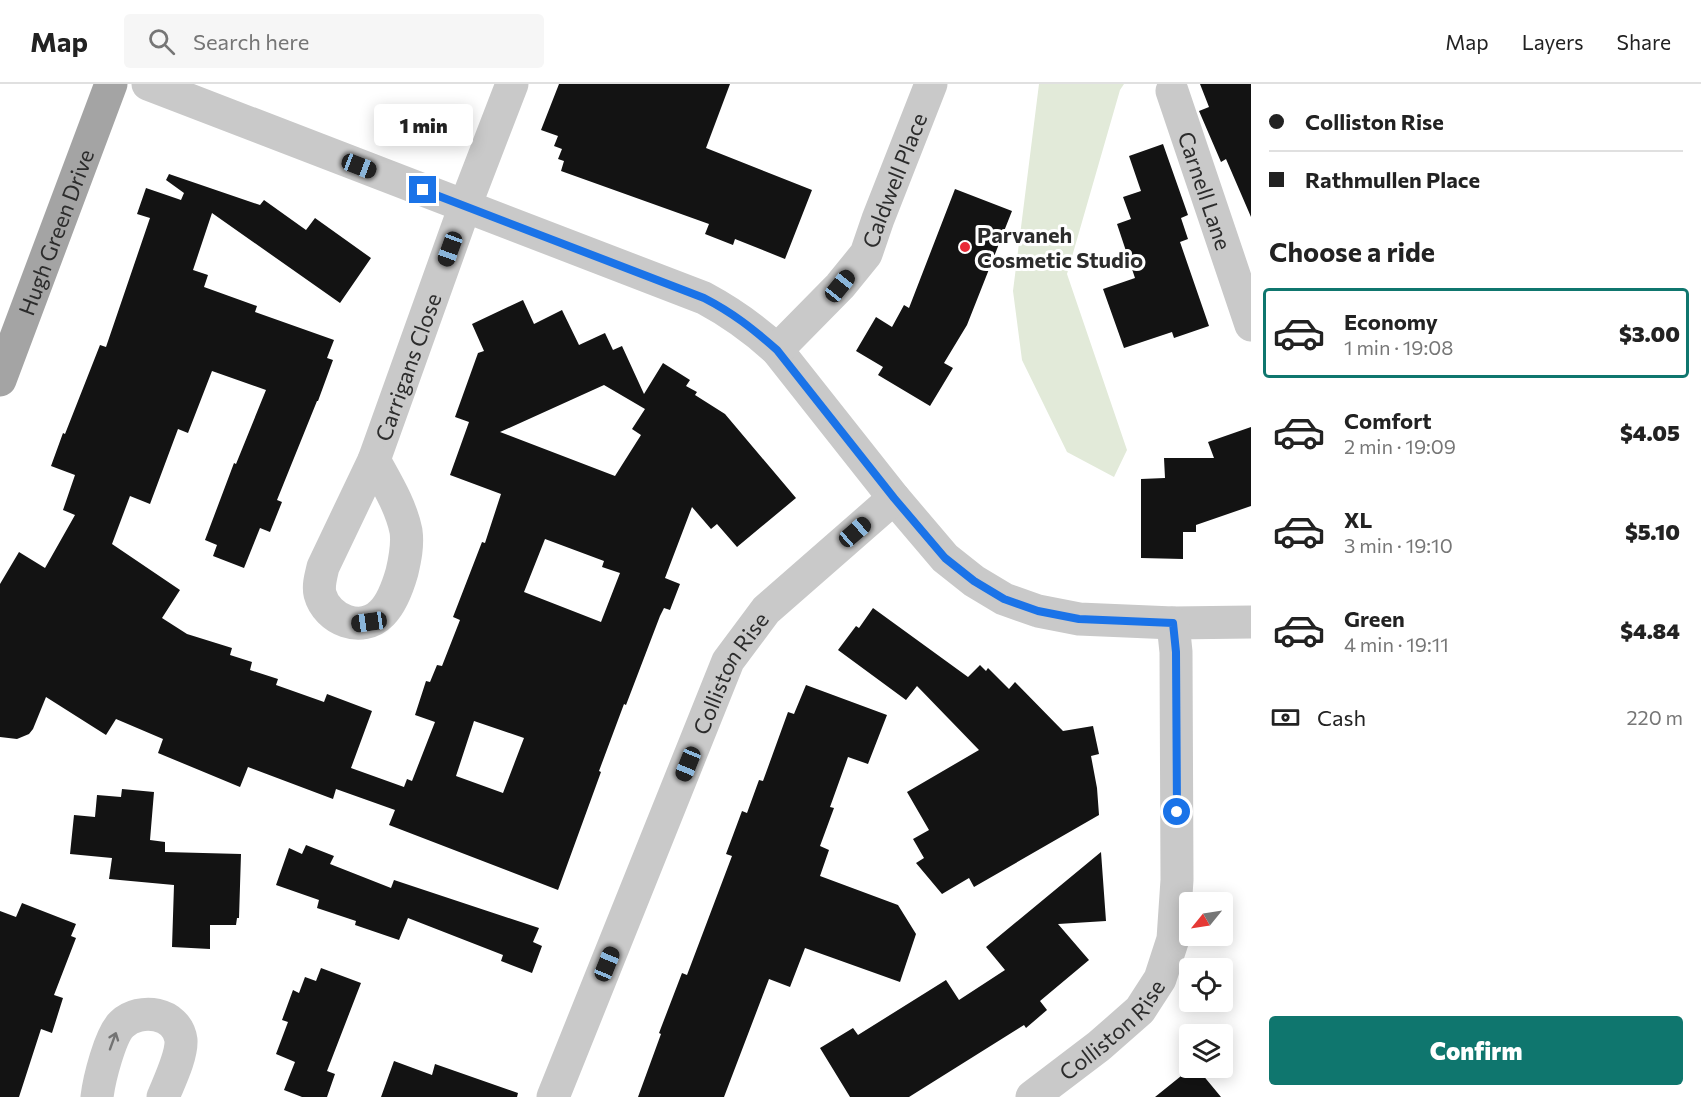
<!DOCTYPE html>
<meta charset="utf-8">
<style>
:root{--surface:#fff;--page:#f6f6f6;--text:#222;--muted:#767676;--line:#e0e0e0;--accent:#0f766e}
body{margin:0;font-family:Commissioner,sans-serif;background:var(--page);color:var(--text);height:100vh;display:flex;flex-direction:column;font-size:22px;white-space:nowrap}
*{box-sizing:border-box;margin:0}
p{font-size:20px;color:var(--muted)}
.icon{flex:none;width:33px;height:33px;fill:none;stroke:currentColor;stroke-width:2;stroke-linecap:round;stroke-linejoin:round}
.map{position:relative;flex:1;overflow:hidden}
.sheet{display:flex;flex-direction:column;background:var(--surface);width:450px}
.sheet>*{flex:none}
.banner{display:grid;align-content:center;height:132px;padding:0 18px;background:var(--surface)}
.needle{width:39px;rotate:240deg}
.fabs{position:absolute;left:1179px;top:808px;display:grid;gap:12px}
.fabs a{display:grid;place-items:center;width:54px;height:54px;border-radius:6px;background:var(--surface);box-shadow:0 3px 15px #0003;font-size:30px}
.end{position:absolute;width:27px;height:27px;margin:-14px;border:8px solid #1a73e8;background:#fff;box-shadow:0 0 0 3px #fff}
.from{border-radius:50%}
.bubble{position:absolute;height:42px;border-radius:6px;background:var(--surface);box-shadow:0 3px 15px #0003;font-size:20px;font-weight:800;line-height:42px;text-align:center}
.car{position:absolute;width:18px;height:36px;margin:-18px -9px;border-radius:8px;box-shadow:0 0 4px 2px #0007;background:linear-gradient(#222 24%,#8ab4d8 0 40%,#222 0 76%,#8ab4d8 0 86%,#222 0)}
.banner b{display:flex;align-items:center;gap:21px;height:57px;font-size:22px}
.banner b+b{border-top:2px solid var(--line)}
.banner i{width:15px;height:15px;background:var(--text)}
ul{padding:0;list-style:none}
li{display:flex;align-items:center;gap:18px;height:90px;margin:0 12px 9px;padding:0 6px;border:3px solid transparent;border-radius:6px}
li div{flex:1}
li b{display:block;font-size:22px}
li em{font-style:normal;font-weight:800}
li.current{border-color:var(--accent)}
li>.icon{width:54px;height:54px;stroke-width:1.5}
h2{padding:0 18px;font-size:27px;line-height:72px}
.pay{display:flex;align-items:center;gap:15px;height:66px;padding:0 18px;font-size:22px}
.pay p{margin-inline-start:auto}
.cta{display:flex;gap:12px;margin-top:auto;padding:12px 18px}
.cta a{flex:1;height:69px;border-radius:6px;background:var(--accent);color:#fff;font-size:24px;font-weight:800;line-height:69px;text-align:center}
header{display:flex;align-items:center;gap:36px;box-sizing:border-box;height:84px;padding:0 30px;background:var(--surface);border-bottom:2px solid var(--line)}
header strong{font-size:28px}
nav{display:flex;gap:33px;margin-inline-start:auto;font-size:21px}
.search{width:420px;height:54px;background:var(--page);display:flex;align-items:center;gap:15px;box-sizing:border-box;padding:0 21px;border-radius:6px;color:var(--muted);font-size:22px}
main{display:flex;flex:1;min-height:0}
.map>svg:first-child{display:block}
.green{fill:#e2ead9}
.building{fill:#131313;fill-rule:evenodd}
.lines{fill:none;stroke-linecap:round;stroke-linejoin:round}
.minor{stroke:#c9c9c9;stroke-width:33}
.major{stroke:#a4a4a4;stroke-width:33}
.oneway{stroke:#737373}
.route{stroke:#1a73e8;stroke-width:8}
.poi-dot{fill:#e82936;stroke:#fff;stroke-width:2}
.labels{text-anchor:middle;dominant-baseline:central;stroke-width:6;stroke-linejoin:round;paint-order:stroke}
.street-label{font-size:22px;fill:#2c2c2c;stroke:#fff}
.poi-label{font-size:22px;font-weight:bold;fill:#2c2c2c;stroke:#fff;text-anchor:start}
</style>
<header>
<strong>Map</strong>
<div class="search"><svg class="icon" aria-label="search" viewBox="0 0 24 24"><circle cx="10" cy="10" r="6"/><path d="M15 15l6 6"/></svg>Search here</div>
<nav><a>Map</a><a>Layers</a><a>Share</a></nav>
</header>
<main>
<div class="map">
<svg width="1251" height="1013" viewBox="0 0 1251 1013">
<rect width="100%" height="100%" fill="#fff"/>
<path class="green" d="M 1039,0 L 1124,0 L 1120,6 L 1067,190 L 1127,366 L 1114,393 L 1067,368 L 1022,276 L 1013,207 Z"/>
<path class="building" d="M 559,0 L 730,0 L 706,64 L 812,106 L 785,175 L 735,155 L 733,161 L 705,150 L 709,140 L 561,87 L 564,77 L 558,75 L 562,65 L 554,62 L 558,52 L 541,46 Z
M 1200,0 L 1251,0 L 1251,133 L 1226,75 L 1221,78 L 1199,27 L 1209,23 Z
M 1163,60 L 1188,131 L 1181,134 L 1188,155 L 1180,158 L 1209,242 L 1174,254 L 1172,248 L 1124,264 L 1103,205 L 1135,194 L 1117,140 L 1131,135 L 1123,113 L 1141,107 L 1129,72 Z
M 169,90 L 260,121 L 264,116 L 306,146 L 315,134 L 371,174 L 340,219 L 212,129 L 193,186 L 208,191 L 204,203 L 257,222 L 255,228 L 334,256 L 327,274 L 333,276 L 318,317 L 317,317 L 277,416 L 282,418 L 270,448 L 260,444 L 244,484 L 213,472 L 217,461 L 205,456 L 234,379 L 236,380 L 266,306 L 212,287 L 188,349 L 178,345 L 150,420 L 130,412 L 112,460 L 180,506 L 162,534 L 187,550 L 232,564 L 230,571 L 252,578 L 250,586 L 278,595 L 276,601 L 324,618 L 327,610 L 372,627 L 351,684 L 404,703 L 407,695 L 412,697 L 435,638 L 415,631 L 426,597 L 430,598 L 437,581 L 442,582 L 460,536 L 453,533 L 482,458 L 485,459 L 501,410 L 450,391 L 469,338 L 455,333 L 478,269 L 484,267 L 472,240 L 523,216 L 534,240 L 562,226 L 579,261 L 605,249 L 613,266 L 622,262 L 644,310 L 663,279 L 690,296 L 686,302 L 697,308 L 695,311 L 725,330 L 796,414 L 737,463 L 717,440 L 711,445 L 692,423 L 665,494 L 680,500 L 670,526 L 664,524 L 660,532 L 626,621 L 624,620 L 599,687 L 601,688 L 558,806 L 389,741 L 395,726 L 336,705 L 333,715 L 248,683 L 240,703 L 158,669 L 163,655 L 116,635 L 106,651 L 46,613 L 33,645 L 29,650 L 17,655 L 0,653 L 0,500 L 19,468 L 45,484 L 75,431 L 63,426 L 75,391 L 51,382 L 63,349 L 65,350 L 100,261 L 106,263 L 150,134 L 137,130 L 146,104 L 181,116 L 184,109 L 166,96 ZM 604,301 L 645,325 L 632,345 L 641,351 L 615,392 L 500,348 ZM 545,455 L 604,477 L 602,483 L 620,489 L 601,538 L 524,508 ZM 474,637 L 524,654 L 503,709 L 456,692 Z
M 955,105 L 1012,127 L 967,241 L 944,279 L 953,284 L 930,322 L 878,291 L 883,283 L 856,267 L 876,233 L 892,243 L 904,221 L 909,224 Z
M 1251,343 L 1251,422 L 1196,441 L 1196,448 L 1183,448 L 1183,475 L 1141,474 L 1141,395 L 1165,394 L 1164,374 L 1214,374 L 1208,358 Z
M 873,524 L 968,593 L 980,581 L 986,587 L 988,584 L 1009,605 L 1015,598 L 1063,647 L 1093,642 L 1099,670 L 1091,672 L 1097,704 L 1099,731 L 974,803 L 969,794 L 942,810 L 916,779 L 924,774 L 913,755 L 929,746 L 907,708 L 979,666 L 917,602 L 906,616 L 838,566 L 856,542 L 859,544 Z
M 806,601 L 887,631 L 868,680 L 848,673 L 830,723 L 834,724 L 820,762 L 829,766 L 820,792 L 898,821 L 916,850 L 900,898 L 805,864 L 790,903 L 769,895 L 724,1013 L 638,1013 L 661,950 L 659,949 L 682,889 L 687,891 L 732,772 L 726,770 L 742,727 L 747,729 L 759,696 L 763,697 L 788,628 L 794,630 Z
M 122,705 L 154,708 L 150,756 L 165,758 L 165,768 L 241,770 L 239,834 L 237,834 L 236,841 L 210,841 L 210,865 L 172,863 L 174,801 L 109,795 L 112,774 L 70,770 L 74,731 L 95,733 L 97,711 L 121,713 Z
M 306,761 L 334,772 L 330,780 L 391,804 L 394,796 L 539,844 L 533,858 L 542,862 L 532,889 L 501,877 L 503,871 L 408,834 L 399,856 L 355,841 L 356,837 L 317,824 L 319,816 L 276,801 L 289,764 L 302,770 Z
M 1101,768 L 1106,837 L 1058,840 L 1089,876 L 1040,917 L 1047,926 L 1026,944 L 1024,941 L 909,1013 L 850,1013 L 820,964 L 853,944 L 858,951 L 946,896 L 959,916 L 1005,886 L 986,863 Z
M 22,819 L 76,840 L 71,852 L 76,854 L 54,911 L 63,914 L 52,949 L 41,945 L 19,1013 L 0,1013 L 0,827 L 16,833 Z
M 321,884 L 361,899 L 327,987 L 335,990 L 327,1013 L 302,1013 L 284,1006 L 295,978 L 276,970 L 288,938 L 282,936 L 293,906 L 299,909 L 305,893 L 316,897 Z
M 394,977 L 432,991 L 435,980 L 518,1009 L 517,1013 L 381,1013 Z
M 1191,984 L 1197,984 L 1221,1013 L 1155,1013 Z"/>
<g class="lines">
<g class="minor">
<path d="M 148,0 L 704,214 C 732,229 753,244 777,266 L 894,414 L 945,474 L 974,497 L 1004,515 L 1038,527 L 1079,535 L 1173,539 L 1251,538"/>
<path id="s1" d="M 1172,7 L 1251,241"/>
<path id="s2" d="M 777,266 L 840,202 L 866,170 L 878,135 L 931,0"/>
<path id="s3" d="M 374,376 L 465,122 L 512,0"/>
<path d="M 374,376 C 386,398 401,422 406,447 C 408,461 405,475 402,488 C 398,502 392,519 382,529 C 362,550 327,536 320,510 C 318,501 321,492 323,483 Z"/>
<path d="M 97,1013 C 99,996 110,951 122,940 C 140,923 177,928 181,956 C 182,972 169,998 163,1013"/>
<path id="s4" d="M 553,1013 L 728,577 L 766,526 L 894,414"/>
<path id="s5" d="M 1032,1013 L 1099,962 L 1140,926 L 1160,895 L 1173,855 L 1177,796 L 1176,568 L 1173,539"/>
</g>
<path class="major" id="s6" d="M 0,296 L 111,0"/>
</g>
<defs><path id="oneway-shaft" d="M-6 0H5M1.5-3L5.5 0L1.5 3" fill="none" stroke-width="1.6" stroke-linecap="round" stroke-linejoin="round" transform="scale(1.5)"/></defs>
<use class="oneway" href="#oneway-shaft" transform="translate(113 957) rotate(-70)"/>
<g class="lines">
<path class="route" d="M 423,106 L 704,214 C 733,229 752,244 777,266 L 894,414 L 945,474 L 974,497 L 1004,515 L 1038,527 L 1079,535 L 1173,539 L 1176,568 L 1177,728"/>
</g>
<circle class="poi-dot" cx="965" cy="163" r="6"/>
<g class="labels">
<g class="street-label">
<text stroke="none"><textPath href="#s2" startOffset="210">Caldwell Place</textPath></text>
<text stroke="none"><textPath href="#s1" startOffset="105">Carnell Lane</textPath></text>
<text stroke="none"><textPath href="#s6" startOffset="158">Hugh Green Drive</textPath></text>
<text stroke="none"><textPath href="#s3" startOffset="99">Carrigans Close</textPath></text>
<text stroke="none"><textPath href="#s4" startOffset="460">Colliston Rise</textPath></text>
<text stroke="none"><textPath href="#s5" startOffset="105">Colliston Rise</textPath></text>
</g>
<g class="poi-label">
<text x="977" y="150">Parvaneh<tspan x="977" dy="25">Cosmetic Studio</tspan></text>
</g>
</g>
</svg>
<div class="fabs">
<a><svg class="needle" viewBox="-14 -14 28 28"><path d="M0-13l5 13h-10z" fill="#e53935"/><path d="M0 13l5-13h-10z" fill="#767676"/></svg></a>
<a><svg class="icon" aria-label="locate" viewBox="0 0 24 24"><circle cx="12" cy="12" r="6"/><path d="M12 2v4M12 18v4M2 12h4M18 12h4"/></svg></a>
<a><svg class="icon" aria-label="layers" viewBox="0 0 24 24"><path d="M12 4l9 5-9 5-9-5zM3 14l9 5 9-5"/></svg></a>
</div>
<i class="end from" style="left:1177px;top:728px"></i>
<i class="end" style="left:423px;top:106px"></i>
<div class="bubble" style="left:374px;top:20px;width:99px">1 min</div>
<i class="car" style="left:359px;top:82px;rotate:111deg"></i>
<i class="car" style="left:450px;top:165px;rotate:200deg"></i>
<i class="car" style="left:840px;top:202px;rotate:39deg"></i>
<i class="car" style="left:855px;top:448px;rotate:49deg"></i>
<i class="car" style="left:369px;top:538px;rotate:262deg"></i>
<i class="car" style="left:688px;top:680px;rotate:202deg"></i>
<i class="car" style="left:607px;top:880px;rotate:22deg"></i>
</div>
<section class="sheet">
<div class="banner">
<b><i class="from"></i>Colliston Rise</b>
<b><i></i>Rathmullen Place</b>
</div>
<h2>Choose a ride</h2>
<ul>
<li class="current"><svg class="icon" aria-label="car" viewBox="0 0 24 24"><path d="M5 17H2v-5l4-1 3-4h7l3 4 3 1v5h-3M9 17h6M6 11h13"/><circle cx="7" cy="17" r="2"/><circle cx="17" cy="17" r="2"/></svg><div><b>Economy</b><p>1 min · 19:08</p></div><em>$3.00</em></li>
<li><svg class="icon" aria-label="car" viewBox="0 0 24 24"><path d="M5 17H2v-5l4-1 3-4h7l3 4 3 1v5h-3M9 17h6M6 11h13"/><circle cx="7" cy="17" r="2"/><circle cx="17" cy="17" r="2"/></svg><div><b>Comfort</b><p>2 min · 19:09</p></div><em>$4.05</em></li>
<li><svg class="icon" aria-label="car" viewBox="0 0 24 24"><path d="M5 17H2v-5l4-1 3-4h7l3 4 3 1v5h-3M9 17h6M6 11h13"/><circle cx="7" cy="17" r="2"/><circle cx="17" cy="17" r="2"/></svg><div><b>XL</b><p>3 min · 19:10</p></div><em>$5.10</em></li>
<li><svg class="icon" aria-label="car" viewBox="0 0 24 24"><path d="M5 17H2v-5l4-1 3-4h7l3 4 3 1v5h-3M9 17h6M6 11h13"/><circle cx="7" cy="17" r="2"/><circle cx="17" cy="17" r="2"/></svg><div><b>Green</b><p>4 min · 19:11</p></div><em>$4.84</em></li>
</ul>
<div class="pay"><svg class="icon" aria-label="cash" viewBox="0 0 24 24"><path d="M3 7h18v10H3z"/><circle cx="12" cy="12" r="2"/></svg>Cash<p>220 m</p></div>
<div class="cta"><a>Confirm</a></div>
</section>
</main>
